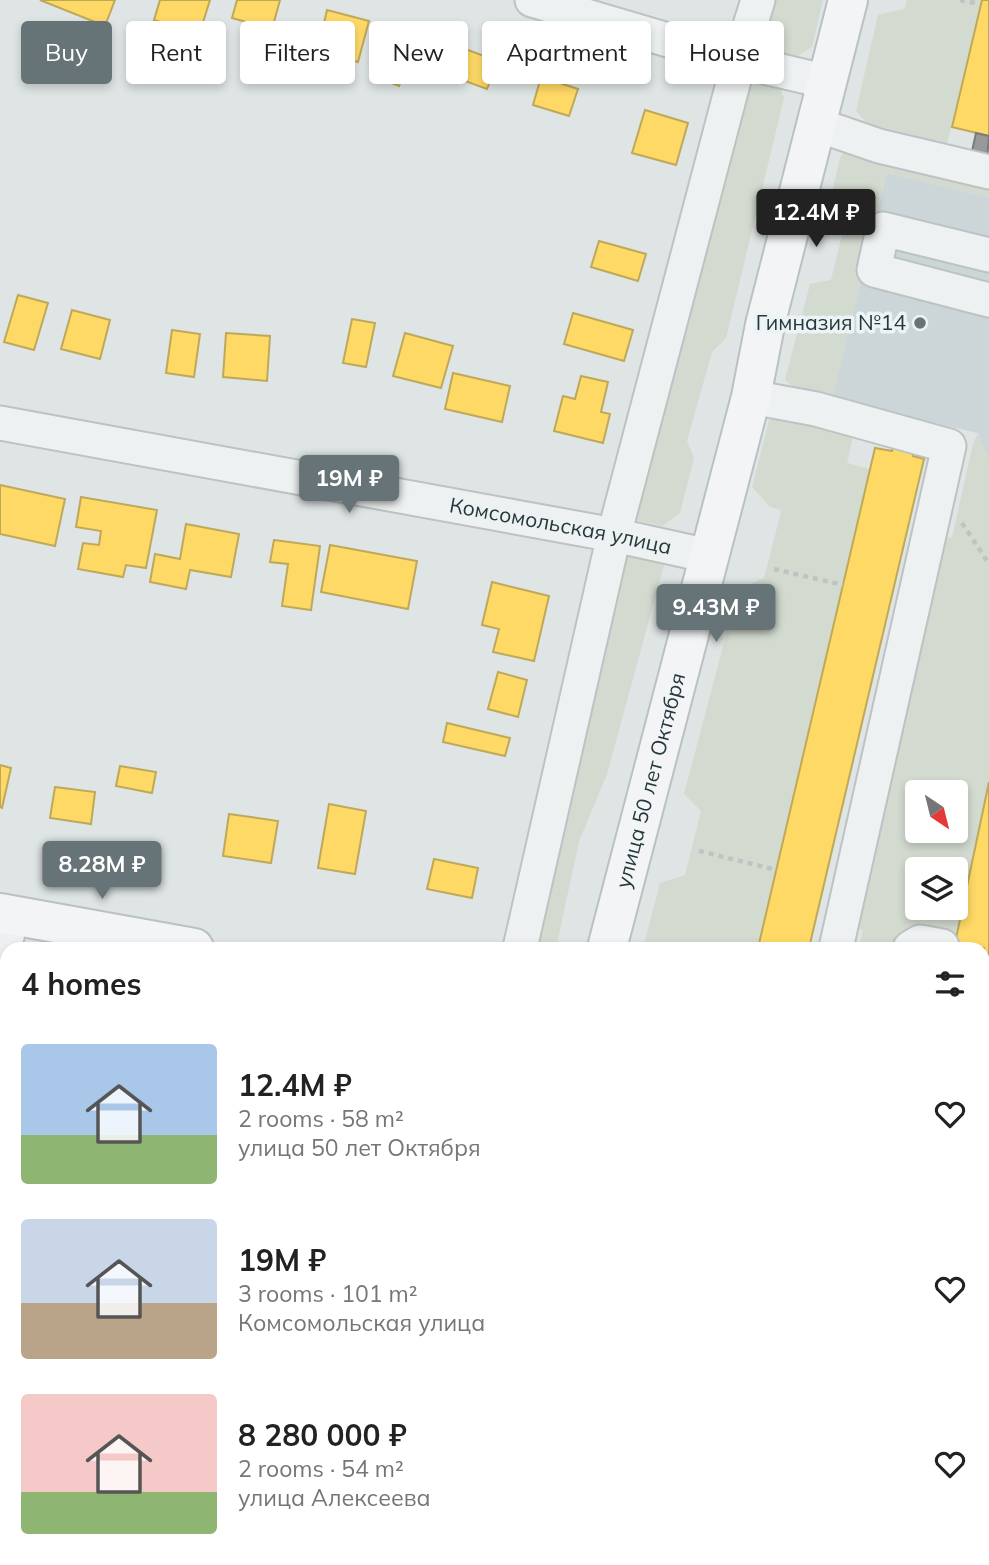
<!DOCTYPE html>
<meta charset="utf-8">
<style>
:root{--surface:#fff;--page:#f2f2f2;--text:#222;--muted:#767676;--accent:#667477}
body{margin:0;font-family:Mulish,sans-serif;background:var(--page);color:var(--text);height:100vh;display:flex;flex-direction:column;font-size:26px;white-space:nowrap}
*{box-sizing:border-box;margin:0}
p{font-size:23px;color:var(--muted)}
.icon{flex:none;width:38px;height:38px;fill:none;stroke:currentColor;stroke-width:2;stroke-linecap:round;stroke-linejoin:round}
.map{position:relative;flex:1;overflow:hidden}
.sheet{position:absolute;left:0px;top:942px;width:990px;height:625px;display:flex;flex-direction:column;background:var(--surface);border-radius:21px 21px 0 0;box-shadow:0 4px 10px #0003}
.sheet>*{flex:none}
.top-card{position:absolute;left:21px;top:21px;width:948px;height:63px;display:flex;gap:14px}
.needle{width:46px;rotate:145deg}
.buttons{position:absolute;left:905px;top:780px;display:grid;gap:14px}
.buttons a{display:grid;place-items:center;width:63px;height:63px;border-radius:7px;background:var(--surface);box-shadow:0 4px 10px #0003;font-size:35px}
.price{position:absolute;translate:-50% -60px;padding:0 16px;border-radius:7px;background:var(--accent);color:#fff;font-size:23px;line-height:46px;filter:drop-shadow(0 2px 4px #0008)}
.price::after{content:'';position:absolute;left:50%;top:42px;width:21px;height:16px;margin-left:-10px;background:inherit;clip-path:polygon(0 0,100% 0,50% 100%)}
.price.selected{background:#222;color:#fff}
ul{padding:0;list-style:none}
li{display:flex;align-items:center;gap:21px;height:175px;padding:0 21px}
li span{display:grid;place-items:center;flex:none;width:196px;height:140px;border-radius:7px;color:#555}
li>.icon{margin-inline-start:auto}
span .icon{width:84px;height:84px;fill:#fffc;stroke-width:1}
li b{font-size:30px}
h2{display:flex;justify-content:space-between;align-items:center;height:84px;padding:0 21px;font-size:30px}
.chip{padding:0 24px;border-radius:7px;background:var(--surface);box-shadow:0 4px 10px #0003;font-size:24px;line-height:63px}
.chip.selected{background:var(--accent);color:#fff}
.map>svg:first-child{display:block}
.built{fill:#ccd5d8}
.green{fill:#d3dacf;fill-rule:evenodd}
.homes{fill:#ffd966;stroke:#bea95a;stroke-width:2}
.industry{fill:#999;stroke:#767c7d;stroke-width:2}
.lines{fill:none;stroke-linecap:round;stroke-linejoin:round}
.minor-casing{stroke:#bdc2c2;stroke-width:37}
.major-casing{stroke:#bac1c2;stroke-width:42}
.path{stroke:#bec3c4;stroke-width:4.5;stroke-dasharray:5 5;stroke-linecap:butt}
.minor{stroke:#eef1f1;stroke-width:33}
.major{stroke:#f3f4f5;stroke-width:38}
.poi-dot{fill:#667477;stroke:#ebf3f4;stroke-width:2.5}
.labels{text-anchor:middle;stroke-width:7;stroke-linejoin:round;paint-order:stroke}
.poi-label{font-size:21px;fill:#25383d;stroke:#ebf3f4;text-anchor:end}
.street-label{font-size:21px;fill:#25383d;stroke:#ebf3f4}
</style>
<div class="map">
<svg width="989" height="1565" viewBox="0 0 989 1565">
<rect width="100%" height="100%" fill="#dfe4e4"/>
<path class="built" d="M887,173L989,198V461L978,433L832,400Z"/>
<g class="green">
<path d="M775,0H823L812,47L794,58L772,51L765,33Z"/>
<path d="M907,0H981L947,144L868,124L856,111L878,15L904,9Z"/>
<path d="M751,78L778,84L784,98L726,338L712,352L687,441L694,458L680,513L662,526L626,518Z"/>
<path d="M847,147L989,189V198L887,173L832,400L801,393L785,380L810,284L831,280L847,215L830,202L840,158Z"/>
<path d="M770,417L855,427L847,463L870,469L758,948H643L660,883L685,875L701,811L684,794L738,590L764,578L780,516L781,510L770,507L752,487Z"/>
<path d="M978,433L989,461V782L954,948H859L863,930L850,927L941,536L952,538L973,444ZM917,793H956V831H917ZM917,870H956V908H917Z"/>
<path d="M623,549L657,552L664,565L607,774L579,841L556,948H525Z"/>
</g>
<g class="homes">
<path d="M40,0H115L105,26Z"/>
<path d="M160,0H210L199,35L154,20Z"/>
<path d="M237,0H280L272,29L232,18Z"/>
<path d="M982,0H989V136L952,127Z"/>
<path d="M327,10L369,21L358,62L336,56L339,46L320,41Z"/>
<path d="M403,28L440,41L427,81L404,73L399,86L386,81Z"/>
<path d="M457,46L498,61L487,89L446,74Z"/>
<path d="M541,77L578,89L569,116L533,105Z"/>
<path d="M645,110L688,123L676,165L632,153Z"/>
<path d="M599,241L646,254L638,281L591,267Z"/>
<path d="M18,295L48,303L34,350L4,342Z"/>
<path d="M72,310L110,320L100,359L61,349Z"/>
<path d="M573,313L633,330L624,361L564,344Z"/>
<path d="M352,319L375,323L366,367L343,363Z"/>
<path d="M172,330L200,334L194,377L166,373Z"/>
<path d="M226,333L270,336L267,381L223,377Z"/>
<path d="M405,333L453,346L441,388L393,376Z"/>
<path d="M453,373L510,386L502,422L445,409Z"/>
<path d="M581,376L608,382L601,412L610,414L603,443L554,431L563,396L575,399Z"/>
<path d="M895,439L915,444L913,456L924,459L809,948H758L875,448L892,451Z"/>
<path d="M0,485L65,499L55,546L0,534Z"/>
<path d="M81,497L157,510L146,568L126,565L123,577L78,569L83,543L99,545L101,531L76,527Z"/>
<path d="M186,524L239,534L231,577L190,570L186,589L150,582L155,554L180,559Z"/>
<path d="M274,540L320,546L311,610L282,606L288,564L270,562Z"/>
<path d="M330,545L417,561L408,609L321,592Z"/>
<path d="M492,582L549,596L534,661L493,652L499,629L482,625Z"/>
<path d="M498,672L527,680L518,717L488,709Z"/>
<path d="M447,723L510,738L505,756L443,742Z"/>
<path d="M0,765L11,768L2,808L0,807Z"/>
<path d="M120,766L156,772L152,793L116,786Z"/>
<path d="M989,782V1015L984,1041V948H954Z"/>
<path d="M55,787L95,792L91,824L50,818Z"/>
<path d="M329,804L366,811L355,874L318,868Z"/>
<path d="M229,814L278,821L271,863L223,856Z"/>
<path d="M434,859L478,868L472,898L427,889Z"/>
<path d="M984,1137L989,1138V1182L984,1207Z"/>
<path d="M984,1212L989,1213V1264L984,1263Z"/>
<path d="M984,1264L989,1265V1339L984,1364Z"/>
<path d="M989,1524V1565H979L980,1559H984Z"/>
</g>
<g class="industry">
<path d="M976,133L989,136L987,160L971,156Z"/>
<path d="M0,1116L7,1118V1172L0,1171Z"/>
<path d="M0,1201L7,1202V1252L0,1251Z"/>
<path d="M0,1274L7,1276V1331L0,1329Z"/>
<path d="M0,1361L7,1363V1410L0,1408Z"/>
<path d="M0,1429L7,1431V1557L0,1555Z"/>
</g>
<g class="lines">
<g class="minor-casing">
<g id="minor">
<path d="M532,0L739,61L828,82"/>
<path d="M818,125L879,146L989,172"/>
<path d="M989,255L883,229L874,270L989,300"/>
<path d="M751,397L816,409L949,446L836,948"/>
<path id="s1" d="M0,423L614,535L709,556"/>
<path d="M520,948L614,535L739,61L758,0"/>
<path d="M910,948L920,942L942,946V948"/>
<path d="M0,967L12,915"/>
<path d="M7,1086L3,1103L7,1104"/>
<path d="M0,1190L7,1192"/>
<path d="M0,1268L7,1270"/>
<path d="M0,1348L7,1349"/>
<path d="M865,1565L866,1559"/>
<path d="M937,1565L938,1559"/>
</g>
</g>
<g class="major-casing">
<g id="major">
<path d="M0,913L194,948"/>
<path id="s2" d="M607,948L751,397L765,325L848,0"/>
<path d="M984,1116L989,1117"/>
<path d="M459,1565L460,1559"/>
</g>
</g>
<g class="path">
<path d="M960,0L980,4"/>
<path d="M962,523L989,564"/>
<path d="M774,569L843,585"/>
<path d="M699,851L777,870"/>
<path d="M984,1387L989,1377"/>
</g>
<use href="#minor" class="minor"/>
<use href="#major" class="major"/>
</g>
<circle class="poi-dot" cx="920" cy="323" r="7"/>
<g class="labels">
<g class="poi-label">
<text x="906" y="330">Гимназия №14</text>
</g>
<g class="street-label">
<text dy="7" stroke="none"><textPath href="#s1" startOffset="570">Комсомольская улица</textPath></text>
<text dy="7" stroke="none"><textPath href="#s2" startOffset="173">улица 50 лет Октября</textPath></text>
</g>
</g>
</svg>
<div class="buttons">
<a><svg class="needle" viewBox="-14 -14 28 28"><path d="M0-13l5 13h-10z" fill="#e53935"/><path d="M0 13l5-13h-10z" fill="#767676"/></svg></a>
<a><svg class="icon" aria-label="layers" viewBox="0 0 24 24"><path d="M12 4l9 5-9 5-9-5zM3 14l9 5 9-5"/></svg></a>
</div>
<b class="price selected" style="left:816px;top:249px">12.4M ₽</b>
<b class="price" style="left:349px;top:515px">19M ₽</b>
<b class="price" style="left:716px;top:644px">9.43M ₽</b>
<b class="price" style="left:102px;top:901px">8.28M ₽</b>
<div class="top-card">
<a class="chip selected">Buy</a>
<a class="chip">Rent</a>
<a class="chip">Filters</a>
<a class="chip">New</a>
<a class="chip">Apartment</a>
<a class="chip">House</a>
</div>
<section class="sheet">
<h2>4 homes<svg class="icon" aria-label="filters" viewBox="0 0 24 24"><path d="M4 7h16M4 17h16"/><circle cx="9" cy="7" r="2"/><circle cx="15" cy="17" r="2"/></svg></h2>
<ul>
<li><span style="background:linear-gradient(#a9c7e8 65%,#8fb573 0)"><svg class="icon" aria-label="home" viewBox="0 0 24 24"><path d="M3 11l9-7 9 7M6 9v11h12V9"/></svg></span><div><b>12.4M ₽</b><p>2 rooms · 58 m²</p><p>улица 50 лет Октября</p></div><svg class="icon" aria-label="heart" viewBox="0 0 24 24"><path d="M12 20l-8-8c-3-5 5-10 8-4 3-6 11-1 8 4z"/></svg></li>
<li><span style="background:linear-gradient(#c9d6e8 60%,#b9a48a 0)"><svg class="icon" aria-label="home" viewBox="0 0 24 24"><path d="M3 11l9-7 9 7M6 9v11h12V9"/></svg></span><div><b>19M ₽</b><p>3 rooms · 101 m²</p><p>Комсомольская улица</p></div><svg class="icon" aria-label="heart" viewBox="0 0 24 24"><path d="M12 20l-8-8c-3-5 5-10 8-4 3-6 11-1 8 4z"/></svg></li>
<li><span style="background:linear-gradient(#f6c9c9 70%,#8fb573 0)"><svg class="icon" aria-label="home" viewBox="0 0 24 24"><path d="M3 11l9-7 9 7M6 9v11h12V9"/></svg></span><div><b>8 280 000 ₽</b><p>2 rooms · 54 m²</p><p>улица Алексеева</p></div><svg class="icon" aria-label="heart" viewBox="0 0 24 24"><path d="M12 20l-8-8c-3-5 5-10 8-4 3-6 11-1 8 4z"/></svg></li>
</ul>
</section>
</div>
